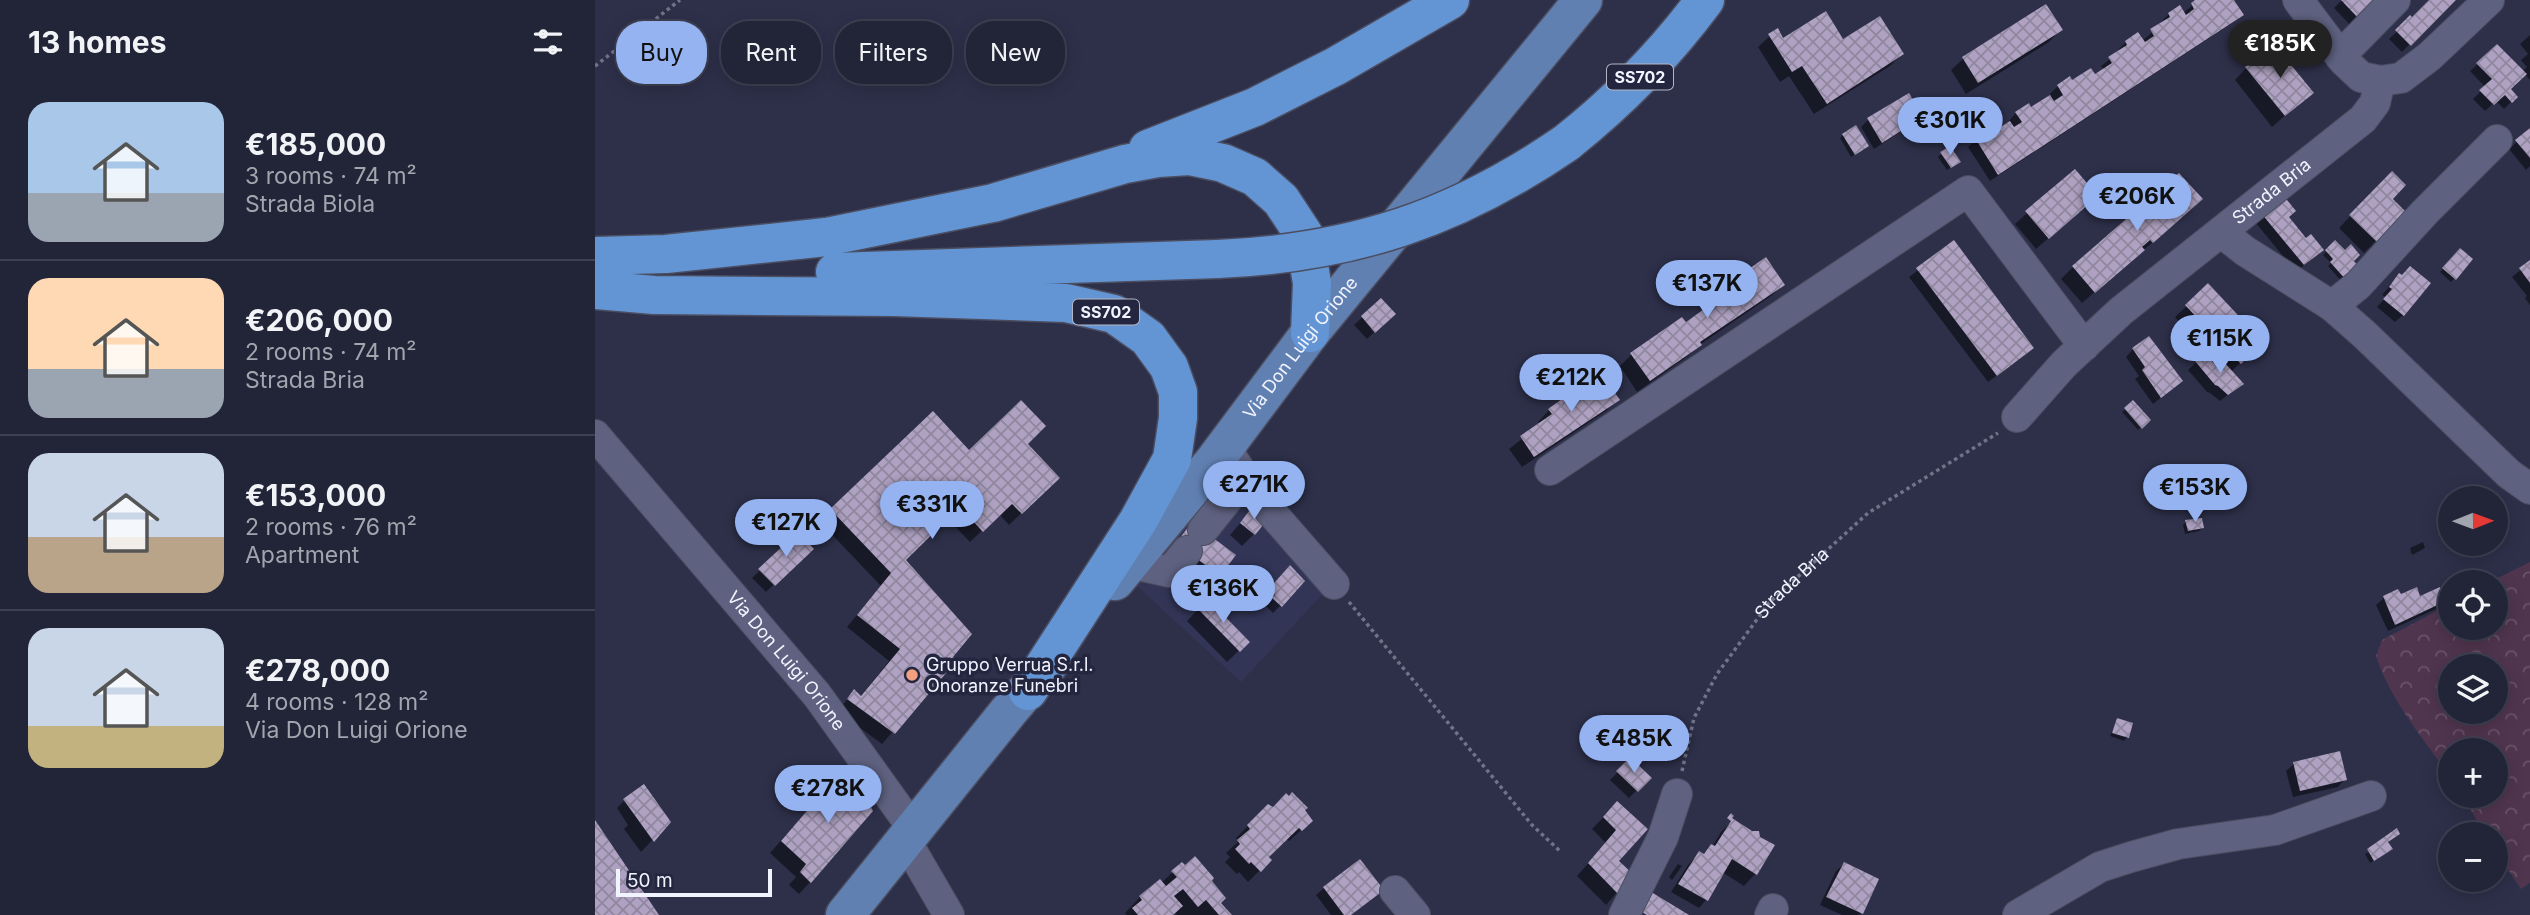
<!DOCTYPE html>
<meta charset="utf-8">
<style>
:root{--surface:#222438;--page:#2e3043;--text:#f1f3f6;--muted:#a2a4ae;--line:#3f4153;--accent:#95b2f1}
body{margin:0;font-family:Inter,sans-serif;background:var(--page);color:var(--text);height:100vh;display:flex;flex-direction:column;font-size:26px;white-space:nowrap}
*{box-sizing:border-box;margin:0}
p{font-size:23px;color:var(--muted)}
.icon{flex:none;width:38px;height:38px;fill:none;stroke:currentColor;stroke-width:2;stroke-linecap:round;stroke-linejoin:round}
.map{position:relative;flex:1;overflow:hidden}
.side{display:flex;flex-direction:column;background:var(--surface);width:595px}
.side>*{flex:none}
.banner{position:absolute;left:21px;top:21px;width:665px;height:63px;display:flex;gap:14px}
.needle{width:46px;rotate:89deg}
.buttons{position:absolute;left:1843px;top:486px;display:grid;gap:14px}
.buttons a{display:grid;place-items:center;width:70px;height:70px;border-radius:50%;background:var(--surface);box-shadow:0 4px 18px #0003,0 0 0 2px var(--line);font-size:35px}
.scale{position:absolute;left:21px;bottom:18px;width:156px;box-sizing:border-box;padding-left:7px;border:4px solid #f1f3fe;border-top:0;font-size:19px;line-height:24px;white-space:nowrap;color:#f1f3fe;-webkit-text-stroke:5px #242640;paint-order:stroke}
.price{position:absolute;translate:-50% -60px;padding:0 16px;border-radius:24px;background:var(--accent);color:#111;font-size:23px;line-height:46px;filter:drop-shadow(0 2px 4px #0008)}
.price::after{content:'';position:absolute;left:50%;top:42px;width:21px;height:16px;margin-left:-10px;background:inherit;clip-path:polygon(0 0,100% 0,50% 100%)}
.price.active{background:#222;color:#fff}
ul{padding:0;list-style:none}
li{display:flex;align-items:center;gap:21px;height:175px;padding:0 28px}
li+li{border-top:2px solid var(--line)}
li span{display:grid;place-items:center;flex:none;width:196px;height:140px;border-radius:21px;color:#555}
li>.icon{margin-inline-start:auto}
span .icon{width:84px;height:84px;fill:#fffc;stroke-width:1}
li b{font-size:30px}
h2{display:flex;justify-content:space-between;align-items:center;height:84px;padding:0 28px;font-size:30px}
.chip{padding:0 24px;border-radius:28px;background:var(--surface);box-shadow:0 4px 18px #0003,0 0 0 2px var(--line);font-size:24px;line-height:63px}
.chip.active{background:var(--accent);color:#111}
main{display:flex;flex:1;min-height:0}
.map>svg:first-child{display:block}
.built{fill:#323556}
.forest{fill:url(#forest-crowns);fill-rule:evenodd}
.shadow{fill:#0007}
.building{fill:url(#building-cross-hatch)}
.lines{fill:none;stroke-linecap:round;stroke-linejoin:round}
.minor-casing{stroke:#4b4d61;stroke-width:32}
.major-casing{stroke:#4b4d61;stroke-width:41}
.highway-casing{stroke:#4b4d61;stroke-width:41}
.path{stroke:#717388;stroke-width:3.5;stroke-dasharray:3.5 3.5;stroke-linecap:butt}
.minor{stroke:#5e617f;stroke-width:30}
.major{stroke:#6180b2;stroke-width:38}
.highway{stroke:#6395d4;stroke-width:38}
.highway-bridge-casing{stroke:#4b4d61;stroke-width:41;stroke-linecap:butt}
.highway-bridge{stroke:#6395d4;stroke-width:38}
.poi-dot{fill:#f2a07f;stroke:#242640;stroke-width:2.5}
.labels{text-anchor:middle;stroke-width:7;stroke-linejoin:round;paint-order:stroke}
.shield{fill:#242640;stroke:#b4b6c5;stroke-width:2}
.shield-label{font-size:16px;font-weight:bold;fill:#f1f3fe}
.street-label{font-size:18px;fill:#f1f3fe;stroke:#242640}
.poi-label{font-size:18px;fill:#f1f3fe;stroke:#242640;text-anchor:start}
</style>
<main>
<section class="side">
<h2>13 homes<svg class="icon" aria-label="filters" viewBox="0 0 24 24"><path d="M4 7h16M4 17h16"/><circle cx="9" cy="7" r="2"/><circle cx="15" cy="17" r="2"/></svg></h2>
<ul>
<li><span style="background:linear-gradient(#a9c7e8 65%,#9aa5b1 0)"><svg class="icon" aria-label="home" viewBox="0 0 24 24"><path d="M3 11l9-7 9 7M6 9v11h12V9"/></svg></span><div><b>€185,000</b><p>3 rooms · 74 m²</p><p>Strada Biola</p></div></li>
<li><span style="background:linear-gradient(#ffd9b3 65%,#9aa5b1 0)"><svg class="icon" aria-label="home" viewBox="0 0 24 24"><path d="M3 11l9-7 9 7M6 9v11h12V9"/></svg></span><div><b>€206,000</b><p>2 rooms · 74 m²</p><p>Strada Bria</p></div></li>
<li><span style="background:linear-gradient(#c9d6e8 60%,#b9a48a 0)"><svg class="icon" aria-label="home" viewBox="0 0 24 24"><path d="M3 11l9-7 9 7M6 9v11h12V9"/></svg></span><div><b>€153,000</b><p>2 rooms · 76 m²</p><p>Apartment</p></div></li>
<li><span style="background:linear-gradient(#c9d6e8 70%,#c2b280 0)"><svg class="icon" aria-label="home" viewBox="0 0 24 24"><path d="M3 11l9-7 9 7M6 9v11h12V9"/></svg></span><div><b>€278,000</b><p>4 rooms · 128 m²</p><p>Via Don Luigi Orione</p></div></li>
</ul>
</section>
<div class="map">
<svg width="1935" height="915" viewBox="0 0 1935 915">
<defs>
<pattern id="forest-crowns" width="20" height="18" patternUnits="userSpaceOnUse" patternTransform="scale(1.75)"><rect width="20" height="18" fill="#50354e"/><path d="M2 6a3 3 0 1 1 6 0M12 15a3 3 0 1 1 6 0" fill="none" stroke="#6a5369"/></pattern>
<pattern id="building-cross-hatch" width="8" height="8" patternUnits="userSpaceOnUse" patternTransform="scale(1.75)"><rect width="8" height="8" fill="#aea1c1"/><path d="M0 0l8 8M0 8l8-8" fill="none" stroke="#8f879e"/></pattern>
</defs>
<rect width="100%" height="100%" fill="#2e304a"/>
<path class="built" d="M635,466L734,587L646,682L541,585Z"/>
<path class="forest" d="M1935,562V883L1926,889L1901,852L1900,835H1890L1868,796H1900V751H1855V777C1829,739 1795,700 1781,656L1787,640L1855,604V628H1900V583H1893ZM1855,667H1900V712H1855Z"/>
<g class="shadow">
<path d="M1604,0H1637L1647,15L1639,22L1395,181L1373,147L1381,140L1393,132L1395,136L1415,123L1414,121L1421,113L1436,109L1456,96L1455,94L1463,86L1474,79L1477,82L1500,77L1509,70L1506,66L1524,52L1523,50L1531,42L1543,34L1547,41L1567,24L1566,22L1574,14L1588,13Z"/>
<path d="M1747,0H1783L1756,26L1739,8Z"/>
<path d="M1836,0H1858L1807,52L1794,39Z"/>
<path d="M1451,7L1465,30L1454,42L1371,94L1356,70L1368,59Z"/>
<path d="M1935,35V80L1930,74L1914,90L1921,97L1909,109L1901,101L1890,111L1878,99L1890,87L1875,71L1883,64L1927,71L1932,67L1926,60L1933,54L1925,44Z"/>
<path d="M1175,36L1188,40L1248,42L1307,54L1295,66L1219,114L1194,76L1185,82L1163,47Z"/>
<path d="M1651,68L1717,92L1677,127L1640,80Z"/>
<path d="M1326,117L1318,124L1279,149L1266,127L1273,120Z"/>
<path d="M1935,130V166L1931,170L1914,149Z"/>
<path d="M1248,135L1268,149L1256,157L1245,138Z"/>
<path d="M1346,154L1360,165L1352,170L1343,157Z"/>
<path d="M1797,173L1795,199L1809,212L1769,253L1744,228Z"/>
<path d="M1688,198L1692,218L1719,257L1701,272L1660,222Z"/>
<path d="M1489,207L1441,249L1420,224L1432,213Z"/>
<path d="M1594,211L1487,303L1466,279L1478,267Z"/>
<path d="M1359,243L1429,356L1393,382L1314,277Z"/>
<path d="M1740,243L1757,261L1748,283L1733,266L1736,263L1728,255Z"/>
<path d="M1865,250L1876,259L1856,282L1845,272Z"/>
<path d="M1170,259L1188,285L1176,296L1103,346L1093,356L1042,392L1025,366L1036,355L1111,310L1108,306L1120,295Z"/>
<path d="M1935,262V305L1930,298L1932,296L1917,277Z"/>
<path d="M1797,283L1808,315L1800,322L1782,307L1791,297L1787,295Z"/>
<path d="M1613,286L1666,342L1636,372L1646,384L1625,401L1615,393L1612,392L1593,370L1609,355L1622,369L1626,367L1580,317Z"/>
<path d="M786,300L791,321L772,339L759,325Z"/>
<path d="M1538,349L1578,388L1558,404L1540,379L1544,376L1531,357Z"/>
<path d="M1022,400L1011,411L927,467L914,449L944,425L943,422L954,410Z"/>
<path d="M1538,403L1554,420L1543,430L1527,412Z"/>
<path d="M338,413L374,452L430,444L463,478L414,525L404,514L375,542L352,518L308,560L355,657L360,661L287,744L242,711L259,692L265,697L294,661L252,627L286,586L225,522Z"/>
<path d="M657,509L659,534L647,546L635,535Z"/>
<path d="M1591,522L1607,528L1604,531L1590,534L1588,525Z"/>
<path d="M203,535L216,549L171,592L157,578Z"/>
<path d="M1828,542L1830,548L1817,555L1815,548Z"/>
<path d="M579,547L639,555L621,578Z"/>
<path d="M688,574L686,605L678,613L671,606L674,603L667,597Z"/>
<path d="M1802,591L1805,596L1849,601L1841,609L1793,631L1781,605L1789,598Z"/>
<path d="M612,600L653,642L632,662L592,621Z"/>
<path d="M1523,720L1532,737L1529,741L1515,736Z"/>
<path d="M1035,760L1054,778L1034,798L1015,780Z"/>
<path d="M1699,764L1750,779L1743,787L1698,797L1691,771Z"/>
<path d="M236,784L215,882L204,894L194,885L201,877L175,853Z"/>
<path d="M29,801L74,822L46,852L29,829L33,825L22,808Z"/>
<path d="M1022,803L1021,861L1037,875L1011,905L982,876L1011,843L997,829Z"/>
<path d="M673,806L678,809L708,810L716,821L694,841L691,839L672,858L675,860L653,882L644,872L642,874L630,862L635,857L631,853L644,841L641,838Z"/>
<path d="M1137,821L1164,838L1160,874L1149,886L1127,872L1111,900L1104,908L1076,892L1093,865L1104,853L1107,855L1117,847L1126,832Z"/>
<path d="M1792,842V852L1775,863L1770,854Z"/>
<path d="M1083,864L1087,866L1077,880L1074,877Z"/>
<path d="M1249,864L1266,913L1264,915H1247L1225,905L1241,871Z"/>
<path d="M578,872L614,881L624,903L635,915H582L580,913L577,915H532L530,913L545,897L566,883Z"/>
<path d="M729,888L787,890L756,915H736L721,895Z"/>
</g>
<g class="building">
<path d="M1600,0H1639L1649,15L1403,175L1380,138L1393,130L1396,133L1415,121L1419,127L1427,122L1420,112L1434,103L1436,107L1455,95L1459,101L1468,95L1462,85L1475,76L1477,80L1496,68L1500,74L1517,63L1513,57L1532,45L1530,41L1543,32L1550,42L1559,36L1555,29L1575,17L1573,13L1585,5L1591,15L1599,9L1596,3Z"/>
<path d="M1746,0H1785L1765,20Z"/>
<path d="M1834,0H1861L1816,46L1800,30L1815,15L1817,17Z"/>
<path d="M1451,4L1468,30L1383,83L1367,57Z"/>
<path d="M1231,11L1248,39L1285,16L1309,54L1232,104L1207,66L1197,72L1173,34L1183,28L1188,38Z"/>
<path d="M1679,44L1719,93L1690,116L1650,67Z"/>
<path d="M1902,44L1932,74L1916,89L1923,97L1917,103L1910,95L1899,105L1884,90L1897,79L1881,63Z"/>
<path d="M1314,93L1328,117L1287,143L1272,118Z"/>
<path d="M1261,125L1274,146L1260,155L1247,134Z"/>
<path d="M1935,128V158L1920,140Z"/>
<path d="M1355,146L1366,162L1356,168L1345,152Z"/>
<path d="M1480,169L1503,196L1454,239L1430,211Z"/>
<path d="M1797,171L1811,185L1798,199L1811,212L1782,242L1754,215Z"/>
<path d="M1584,173L1608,199L1558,243L1555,240L1547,247L1550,250L1500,293L1477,266Z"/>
<path d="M1688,195L1701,211L1694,217L1711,238L1716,234L1729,250L1709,265L1666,213Z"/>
<path d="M1359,240L1439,348L1402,376L1321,268Z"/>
<path d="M1740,240L1750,250L1756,244L1765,255L1759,261L1766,268L1752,281L1735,262L1738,259L1730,250Z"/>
<path d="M1865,248L1878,259L1861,280L1847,268Z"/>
<path d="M1171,257L1190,285L1105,342L1107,345L1055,381L1035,353L1087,317L1091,322L1123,299L1119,293Z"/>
<path d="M1935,260V283L1924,268Z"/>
<path d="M1815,266L1836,283L1809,316L1788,299L1797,289L1794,287L1804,273L1807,275Z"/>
<path d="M1613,283L1668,342L1646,364L1590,305Z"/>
<path d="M786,298L801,314L780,333L766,316Z"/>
<path d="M1554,336L1588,381L1566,398L1547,370L1550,367L1537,348Z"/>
<path d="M1609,352L1622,367L1629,362L1649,384L1633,395L1623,386L1620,385L1600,361Z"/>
<path d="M1005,372L1025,400L939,457L925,436L957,414L953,409Z"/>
<path d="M426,400L451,426L433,444L465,478L427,514L417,504L388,532L365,507L311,560L377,634L358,657L362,660L300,734L252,699L259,689L266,696L305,649L262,615L296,573L235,509L338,411L374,450Z"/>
<path d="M1538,400L1556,420L1547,429L1529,408Z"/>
<path d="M657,507L673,519L660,535L645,523Z"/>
<path d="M1607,518L1609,528L1593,531L1590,520Z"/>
<path d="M597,522L641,555L625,576L581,543Z"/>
<path d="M203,532L219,549L180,586L163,569Z"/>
<path d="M695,565L710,581L687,607L677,598L680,595L674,589Z"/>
<path d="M1822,587L1825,596L1845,587L1851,601L1800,625L1788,596L1803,589L1806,594Z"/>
<path d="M612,598L655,642L645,652L602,608Z"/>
<path d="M1522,718L1538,723L1534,738L1517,733Z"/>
<path d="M1745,751L1752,780L1705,791L1698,762Z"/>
<path d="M1035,757L1057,778L1043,792L1021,771Z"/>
<path d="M247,770L262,782L260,786L270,794L278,811L216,883L205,872L211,864L186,841Z"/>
<path d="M49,784L76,822L59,842L28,799Z"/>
<path d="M697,792L713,808L710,810L718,821L707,831L704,828L674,857L677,860L666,872L656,862L654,864L640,849L645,844L642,840L655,829L652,825L673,804L678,807L691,793L694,796Z"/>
<path d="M1022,801L1053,829L1024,861L1039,875L1024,895L993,863L1021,830L1008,817Z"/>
<path d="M1136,813L1139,816L1137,818L1157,831H1164L1165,837L1180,845L1162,875L1137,859L1113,901L1083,884L1104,851L1109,854L1116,844L1120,846L1136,821L1132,818Z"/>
<path d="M0,820L64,915H0Z"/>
<path d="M1802,828L1805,834L1793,842L1798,849L1779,861L1772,849Z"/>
<path d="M600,856L619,878L617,881L631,898L626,903L637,915H624L611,900L603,907L588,889L579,896L588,906L578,915H543L537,908L547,900L544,896L565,879L571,886L582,877L576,871L587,862L590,865Z"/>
<path d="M765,859L789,890L756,915H749L728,887Z"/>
<path d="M1249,862L1284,879L1268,914L1231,897Z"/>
<path d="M1048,887L1094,915H1052L1037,906Z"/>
</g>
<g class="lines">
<g class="minor-casing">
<g id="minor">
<path d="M1703,0L1748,60L1766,77L1785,81L1806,78L1835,56L1894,0"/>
<path d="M1745,56L1800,0"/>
<path d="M1626,232L1650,251L1737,306L1770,335L1914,474L1935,489"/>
<path d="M1737,306L1763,285L1830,212L1902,140"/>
<path id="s2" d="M1422,417L1469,364L1526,311L1768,119L1780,103L1785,81"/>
<path id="s3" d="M0,435L222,695L319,830"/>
<path d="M629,446L663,497L739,584"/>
<path d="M955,470L1373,191L1489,346"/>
<path d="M608,530L632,500L620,460"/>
<path d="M534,563L575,572L592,551"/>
<path d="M311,841L354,915"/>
<path d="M800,891L820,915"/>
<path d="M1029,915L1068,837L1082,794"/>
<path d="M1175,915L1178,909"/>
<path d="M1423,915L1505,867L1536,857L1583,844L1680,830L1776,796"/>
</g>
</g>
<g class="major-casing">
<g id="major">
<path id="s4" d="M520,581L620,460L715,333L988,0"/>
<path d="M250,915L413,712L454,664"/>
</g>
</g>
<g class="highway-casing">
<g id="highway">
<path d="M971,143C1024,101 1070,54 1110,0"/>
<path d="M553,149L660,107L741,66L855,0"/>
<path d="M0,256L71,254L231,237L398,203L530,164L563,158L594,156L628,163L660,177L686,200L709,235L717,283L715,333"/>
<path d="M240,272L623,259"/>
<path d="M0,290L59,295L299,297L471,303L519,314L553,338L574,367L583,392V418L577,459L543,521L433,691"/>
</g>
</g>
<g class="path">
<path d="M0,66L85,0"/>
<path d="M754,602L937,825L966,852"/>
<path id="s1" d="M1087,771L1099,718L1122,674L1174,603L1273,513L1403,433"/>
</g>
<use href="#minor" class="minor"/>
<use href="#major" class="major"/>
<use href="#highway" class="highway"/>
<g class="highway-bridge-casing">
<path id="highway-bridge" d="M623,259C758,253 860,219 971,143"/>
</g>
<use href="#highway-bridge" class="highway-bridge"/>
</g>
<circle class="poi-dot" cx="317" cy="675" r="7"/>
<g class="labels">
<g class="shield">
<rect x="1012" y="64.5" width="66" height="25" rx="5"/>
<rect x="478" y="299.5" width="66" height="25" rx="5"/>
</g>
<g class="shield-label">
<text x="1045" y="83">SS702</text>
<text x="511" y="318">SS702</text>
</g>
<g class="street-label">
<text dy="6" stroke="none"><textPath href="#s2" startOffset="341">Strada Bria</textPath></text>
<text dy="6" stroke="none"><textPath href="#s4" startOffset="298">Via Don Luigi Orione</textPath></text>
<text dy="6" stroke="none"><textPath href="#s1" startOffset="222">Strada Bria</textPath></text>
<text dy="6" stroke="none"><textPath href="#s3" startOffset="296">Via Don Luigi Orione</textPath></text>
</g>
<g class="poi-label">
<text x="331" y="671">Gruppo Verrua S.r.l.<tspan x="331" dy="21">Onoranze Funebri</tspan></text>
</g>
</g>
</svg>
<div class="buttons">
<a><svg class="needle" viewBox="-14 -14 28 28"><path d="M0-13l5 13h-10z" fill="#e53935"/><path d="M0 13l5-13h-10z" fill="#a2a4ae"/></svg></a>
<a><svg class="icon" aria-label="locate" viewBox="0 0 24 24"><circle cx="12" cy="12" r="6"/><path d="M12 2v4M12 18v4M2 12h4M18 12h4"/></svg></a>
<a><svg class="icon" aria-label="layers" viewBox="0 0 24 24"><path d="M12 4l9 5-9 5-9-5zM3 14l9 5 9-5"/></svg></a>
<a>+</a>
<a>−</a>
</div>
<div class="scale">50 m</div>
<b class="price active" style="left:1685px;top:80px">€185K</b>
<b class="price" style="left:1355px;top:157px">€301K</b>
<b class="price" style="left:1542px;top:233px">€206K</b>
<b class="price" style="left:1112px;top:320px">€137K</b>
<b class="price" style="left:1625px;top:375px">€115K</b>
<b class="price" style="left:976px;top:414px">€212K</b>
<b class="price" style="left:659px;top:521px">€271K</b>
<b class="price" style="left:1600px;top:524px">€153K</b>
<b class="price" style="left:337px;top:541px">€331K</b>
<b class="price" style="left:191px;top:559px">€127K</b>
<b class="price" style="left:628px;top:625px">€136K</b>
<b class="price" style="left:1039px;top:775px">€485K</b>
<b class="price" style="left:233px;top:825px">€278K</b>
<div class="banner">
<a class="chip active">Buy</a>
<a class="chip">Rent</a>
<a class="chip">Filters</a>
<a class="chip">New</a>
</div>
</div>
</main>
